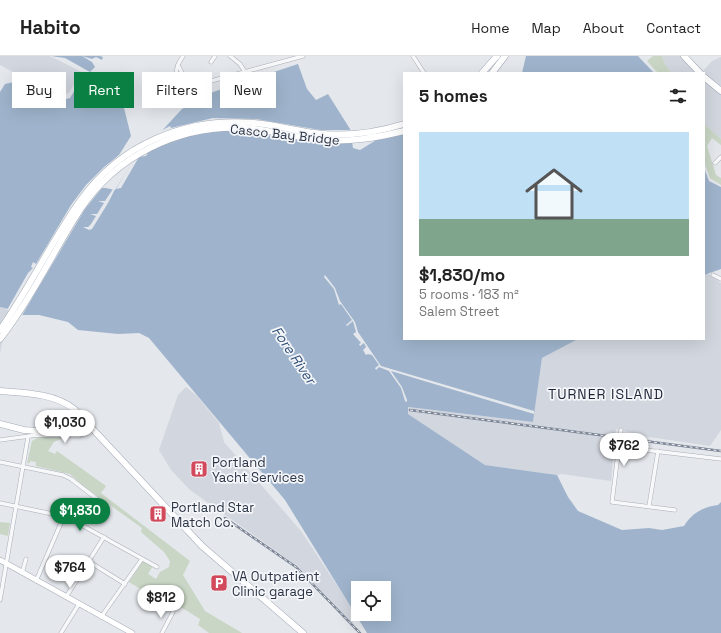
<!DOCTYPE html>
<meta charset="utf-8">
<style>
:root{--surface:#fff;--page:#f2f2f2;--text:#222;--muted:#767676;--line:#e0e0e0;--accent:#0b8043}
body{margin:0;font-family:"Space Grotesk",sans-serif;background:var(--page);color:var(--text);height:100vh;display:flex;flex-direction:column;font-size:15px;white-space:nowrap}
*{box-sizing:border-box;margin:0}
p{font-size:13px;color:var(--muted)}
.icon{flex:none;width:22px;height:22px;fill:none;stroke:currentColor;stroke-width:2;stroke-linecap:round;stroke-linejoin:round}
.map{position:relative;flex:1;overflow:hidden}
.side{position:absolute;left:403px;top:16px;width:302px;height:268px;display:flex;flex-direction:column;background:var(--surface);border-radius:0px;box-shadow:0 4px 16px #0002}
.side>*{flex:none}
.banner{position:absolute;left:12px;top:16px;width:331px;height:36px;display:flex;gap:8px}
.buttons{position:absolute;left:351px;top:525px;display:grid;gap:8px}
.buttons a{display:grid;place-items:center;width:40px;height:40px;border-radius:0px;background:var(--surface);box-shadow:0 4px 16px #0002;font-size:20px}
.price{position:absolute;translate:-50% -34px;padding:0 9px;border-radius:14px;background:#fff;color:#222;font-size:13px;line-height:26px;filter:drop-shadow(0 1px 2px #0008)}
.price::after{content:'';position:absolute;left:50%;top:24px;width:12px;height:9px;margin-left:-6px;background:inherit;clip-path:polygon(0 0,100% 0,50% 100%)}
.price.on{background:var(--accent);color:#fff}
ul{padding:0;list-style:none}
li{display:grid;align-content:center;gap:8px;height:212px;padding:0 16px}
li span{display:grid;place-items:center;height:124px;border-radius:0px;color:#555}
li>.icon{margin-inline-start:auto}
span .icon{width:72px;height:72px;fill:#fffc;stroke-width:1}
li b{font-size:17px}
h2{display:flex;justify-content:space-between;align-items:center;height:48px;padding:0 16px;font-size:17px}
.pill{padding:0 14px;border-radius:0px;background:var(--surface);box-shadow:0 4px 16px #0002;font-size:14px;line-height:36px}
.pill.on{background:var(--accent);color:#fff}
header{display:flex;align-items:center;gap:24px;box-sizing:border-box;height:56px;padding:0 20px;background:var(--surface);border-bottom:1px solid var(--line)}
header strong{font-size:19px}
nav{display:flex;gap:22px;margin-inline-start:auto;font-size:14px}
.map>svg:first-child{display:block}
.built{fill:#d2d6de}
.green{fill:#c9d6c5}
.water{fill:#9fb4cc;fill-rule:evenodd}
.pier{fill:#e4e7ec}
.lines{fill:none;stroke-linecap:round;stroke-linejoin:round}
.street-casing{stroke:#a9aeb7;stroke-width:4.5}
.secondary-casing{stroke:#a9aeb7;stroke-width:6}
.primary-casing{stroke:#a3abb8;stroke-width:7}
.street{stroke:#f7f8fa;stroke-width:3.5}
.secondary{stroke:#fff;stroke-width:5}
.primary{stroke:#fff;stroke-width:6}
.rail-casing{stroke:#7d8696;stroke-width:2.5}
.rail{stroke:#f4f6f9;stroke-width:1;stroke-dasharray:3;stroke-linecap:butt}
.labels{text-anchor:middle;stroke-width:3.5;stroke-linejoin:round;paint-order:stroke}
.street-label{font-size:13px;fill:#2b3445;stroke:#f4f6f9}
.poi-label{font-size:13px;fill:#2b3445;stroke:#f4f6f9;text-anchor:start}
.water-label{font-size:14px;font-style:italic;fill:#34527a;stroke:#f4f6f9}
.neighbourhood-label{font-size:14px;letter-spacing:1px;fill:#1d2536;stroke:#f4f6f9}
</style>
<header>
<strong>Habito</strong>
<nav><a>Home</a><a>Map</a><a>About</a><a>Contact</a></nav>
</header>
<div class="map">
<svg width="721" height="577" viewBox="0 0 721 577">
<rect width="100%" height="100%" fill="#e4e7ec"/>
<g class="built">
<path d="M0,0H50L88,19L86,23L81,21L78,23L69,37L60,41L0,9Z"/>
<path d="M662,0H688L703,15L712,5L721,1V83L704,68V17H671L665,8Z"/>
<path d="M707,217L721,227V374L710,390L649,381L616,373L611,425L562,418L557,419L485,409L408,358V351L533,366L542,302L578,283H704V219Z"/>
<path d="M0,251L9,253L0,297Z"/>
<path d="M186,331L197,340L219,367L224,386L301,475L358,561L352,567L296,509L190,434L171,414L159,394L178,339Z"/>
</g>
<g class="green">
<path d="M653,0H662L665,8L671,17H658L647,5Z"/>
<path d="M704,68L721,83V89L712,82L707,90L716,119L721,122V129L710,122L704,106Z"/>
<path d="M42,381L63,382L54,386L48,395L55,398L57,395L106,430L101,437L190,505L183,519L205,555L242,577H209L198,569L200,563L171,545L147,533L146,536L144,535L129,526L143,505L152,511L148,518L156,523L160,516L169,511L170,505L164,496L141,476L142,472L82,429L70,418L36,410V406L30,405V407H27L32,385L37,382Z"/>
<path d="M0,466L10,467L8,480L0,478Z"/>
</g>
<g class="water">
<path d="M52,0H107L91,17Z"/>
<path d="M526,0H638L654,17H522Z"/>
<path d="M298,8L307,33L316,44L328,38L350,73L353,92L360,94L404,67V283H578L542,302L533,366L408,351V358L485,409L557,419L568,441L578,455L622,474L649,472L662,474L684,470C692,457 703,451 718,449L721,446V577H367L285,444L149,282L139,277L118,278L78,274L68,266L39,259H22L9,253L0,251V36L5,28L23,24L60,43L70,38L80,23L122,44L131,80L119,99L91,125L106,132L115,134L132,107L182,53L204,39ZM358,532H384V558H358Z"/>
<path d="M704,112L709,125L721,131V213L704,219Z"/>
</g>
<g class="pier">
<path d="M50,0L65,2L90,16L95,11L92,6L82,0L92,3L96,1L102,4L103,1L100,0H108L93,17L89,19Z"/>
<path d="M81,21L111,37L124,45L125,48L81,24L70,42L59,45L51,41L41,39L27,31L28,23L60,41L69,37L77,23Z"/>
<path d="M213,62L256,63L320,74H352L354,87L316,86L240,75H217L189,80L168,87L149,95L146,100L139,101L121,132L116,133L132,106H131L157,77L170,70L171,72Z"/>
<path d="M123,96L104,129L106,132H102L85,153L21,261L7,254L28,217L33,212L31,211L33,206L36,208L71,149L86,129L104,111Z"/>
<path d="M113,133H115L108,147L92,173L89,174L83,171H88L91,168L96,160L90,158H97L104,147L98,145H105Z"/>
<path d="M325,219L335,232L340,245L355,266L358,276L381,310L534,355V358L391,315L402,331L407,344V346L405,345L401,332L389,315L379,311L376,314L375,312L379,309L372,299L368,298L366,299L363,294L366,291L364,287L360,290L359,288L361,287L353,278L356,276L353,265L347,270L346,269L352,264L341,248L339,249L334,233L324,221Z"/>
</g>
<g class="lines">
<g class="street-casing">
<g id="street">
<path d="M183,0C174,13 173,22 189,31L303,0"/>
<path d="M230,0L240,8L245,16"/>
<path d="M413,0L424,17"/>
<path d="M211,6L215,0"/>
<path d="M178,9C187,25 180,22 199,29"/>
<path d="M715,107L721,101"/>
<path d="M713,219L721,223"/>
<path d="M621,374L612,446L675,454"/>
<path d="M0,384L37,379L79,380L92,372"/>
<path d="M620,391L721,403"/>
<path d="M0,406L63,419L71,423L97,443"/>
<path d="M0,447L67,461L157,511"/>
<path d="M649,450L658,395"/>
<path d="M88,505L125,528"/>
<path d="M22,517L26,503"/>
<path d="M36,525L64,460"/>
<path d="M66,541L104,481"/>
<path d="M0,544L28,381"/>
<path d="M101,561L142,503"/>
<path d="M61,577L79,548"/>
<path d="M162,577L173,556"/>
</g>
</g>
<g class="secondary-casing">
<path id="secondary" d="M0,504L132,577"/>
</g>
<g class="primary-casing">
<g id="primary">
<path d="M684,0L700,17"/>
<path d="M482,17L497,0"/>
<path d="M492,17L505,0"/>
<path d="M704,21L721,35"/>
<path d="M0,274C29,233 51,186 80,145C120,88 186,61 254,67C275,69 294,74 314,77C345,81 375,77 404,68"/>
<path d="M0,283C31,243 53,196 80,154C116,100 178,69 243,72C268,73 292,81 317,83C347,87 375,82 404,75"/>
<path d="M0,335C24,337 54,337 74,353L202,490L303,577"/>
<path d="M0,368L24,374L75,378L79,377L90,369"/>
</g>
</g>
<use href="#street" class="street"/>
<use href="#secondary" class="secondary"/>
<use href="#primary" class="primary"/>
<g class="rail-casing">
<g id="rail">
<path d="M410,354L721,395"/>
<path d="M225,462L296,511L360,577"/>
</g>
</g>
<use href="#rail" class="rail"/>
</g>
<defs>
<g id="building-square" transform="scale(0.9)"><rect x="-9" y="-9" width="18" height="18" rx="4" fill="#d1495b" stroke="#f4f6f9"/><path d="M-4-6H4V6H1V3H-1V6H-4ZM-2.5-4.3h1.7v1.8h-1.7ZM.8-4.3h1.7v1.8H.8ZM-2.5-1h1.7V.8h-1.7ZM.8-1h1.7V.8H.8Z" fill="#fff"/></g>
<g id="parking-square" transform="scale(0.9)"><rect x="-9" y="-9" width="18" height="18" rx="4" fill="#d1495b" stroke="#f4f6f9"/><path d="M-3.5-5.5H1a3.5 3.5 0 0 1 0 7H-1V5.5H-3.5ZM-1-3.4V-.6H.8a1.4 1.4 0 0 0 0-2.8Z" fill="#fff"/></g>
</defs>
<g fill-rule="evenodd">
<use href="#building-square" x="199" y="413"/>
<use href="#building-square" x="158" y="458"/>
<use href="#parking-square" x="219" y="527"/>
</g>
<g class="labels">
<g class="street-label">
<text transform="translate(285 78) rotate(6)" y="5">Casco Bay Bridge</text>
</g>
<g class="poi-label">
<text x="212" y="411">Portland<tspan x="212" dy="15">Yacht Services</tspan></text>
<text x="171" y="456">Portland Star<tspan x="171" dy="15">Match Co.</tspan></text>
<text x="232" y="525">VA Outpatient<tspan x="232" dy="15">Clinic garage</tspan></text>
</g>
<g class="water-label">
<text transform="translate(294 299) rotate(56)" y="5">Fore River</text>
</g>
<g class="neighbourhood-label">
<text x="606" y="343">TURNER ISLAND</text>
</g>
</g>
</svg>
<div class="buttons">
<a><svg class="icon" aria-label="locate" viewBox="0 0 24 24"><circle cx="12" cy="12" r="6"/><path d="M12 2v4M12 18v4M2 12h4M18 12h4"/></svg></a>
</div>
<b class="price" style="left:65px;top:388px">$1,030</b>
<b class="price" style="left:624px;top:411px">$762</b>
<b class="price on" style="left:80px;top:476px">$1,830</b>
<b class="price" style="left:70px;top:533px">$764</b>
<b class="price" style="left:161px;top:563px">$812</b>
<div class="banner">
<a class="pill">Buy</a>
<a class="pill on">Rent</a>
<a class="pill">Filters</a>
<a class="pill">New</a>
</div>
<section class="side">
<h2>5 homes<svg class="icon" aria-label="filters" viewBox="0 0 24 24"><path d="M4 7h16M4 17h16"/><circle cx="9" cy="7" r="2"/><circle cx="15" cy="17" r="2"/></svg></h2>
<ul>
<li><span style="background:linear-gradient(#bfe0f5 70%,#7fa58c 0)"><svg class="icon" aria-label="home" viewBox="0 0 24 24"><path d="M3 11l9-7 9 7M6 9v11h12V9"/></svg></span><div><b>$1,830/mo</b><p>5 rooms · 183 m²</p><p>Salem Street</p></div></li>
</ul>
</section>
</div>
